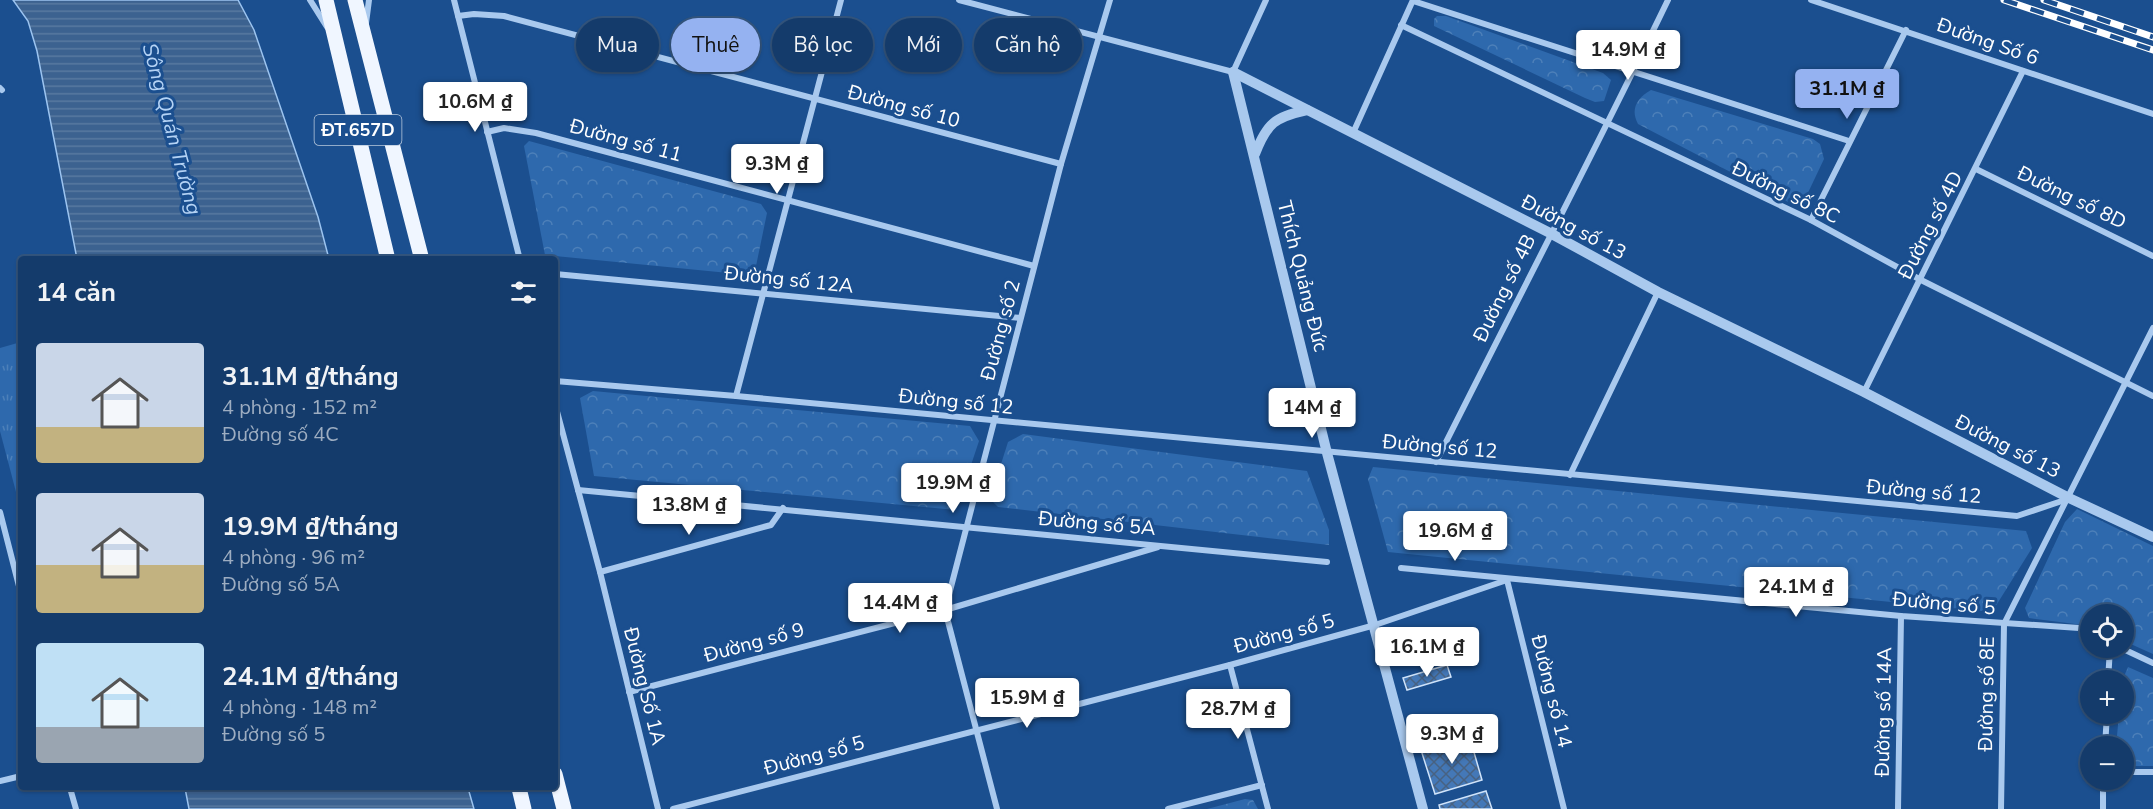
<!DOCTYPE html>
<html lang="vi">
<meta charset="utf-8">
<style>
:root{--surface:#143b6b;--page:#214673;--text:#f1f3f6;--muted:#9dadc1;--line:#33557e;--accent:#95b2f1}
body{margin:0;font-family:"Nunito Sans",sans-serif;background:var(--page);color:var(--text);height:100vh;display:flex;flex-direction:column;font-size:22px;white-space:nowrap}
*{box-sizing:border-box;margin:0}
p{font-size:20px;color:var(--muted)}
.icon{flex:none;width:33px;height:33px;fill:none;stroke:currentColor;stroke-width:2;stroke-linecap:round;stroke-linejoin:round}
.map{position:relative;flex:1;overflow:hidden}
.side{position:absolute;left:18px;top:256px;width:540px;height:534px;display:flex;flex-direction:column;background:var(--surface);border-radius:6px;box-shadow:0 2px 4px #0004,0 0 0 2px var(--line)}
.side>*{flex:none}
.top-card{position:absolute;left:576px;top:18px;width:570px;height:54px;display:flex;gap:12px}
.controls{position:absolute;left:2080px;top:604px;display:grid;gap:12px}
.controls a{display:grid;place-items:center;width:54px;height:54px;border-radius:50%;background:var(--surface);box-shadow:0 2px 4px #0004,0 0 0 2px var(--line);font-size:30px}
.price{position:absolute;translate:-50% -51px;padding:0 14px;border-radius:6px;background:#fff;color:#222;font-size:20px;line-height:39px;filter:drop-shadow(0 2px 3px #0008)}
.price::after{content:'';position:absolute;left:50%;top:36px;width:18px;height:14px;margin-left:-9px;background:inherit;clip-path:polygon(0 0,100% 0,50% 100%)}
.price.on{background:var(--accent);color:#111}
ul{padding:0;list-style:none}
li{display:flex;align-items:center;gap:18px;height:150px;padding:0 18px}
li span{display:grid;place-items:center;flex:none;width:168px;height:120px;border-radius:6px;color:#555}
li>.icon{margin-inline-start:auto}
span .icon{width:72px;height:72px;fill:#fffc;stroke-width:1}
li b{font-size:26px}
h2{display:flex;justify-content:space-between;align-items:center;height:72px;padding:0 18px;font-size:26px}
.tag{padding:0 21px;border-radius:27px;background:var(--surface);box-shadow:0 2px 4px #0004,0 0 0 2px var(--line);font-size:21px;line-height:54px}
.tag.on{background:var(--accent);color:#111}
.map>svg:first-child{display:block}
.grass{fill:url(#grass-tufts)}
.park{fill:url(#park-crowns)}
.water{fill:url(#water-rules);stroke:#9cc4f0;stroke-width:1.5}
.building{fill:url(#building-cross-hatch);stroke:#cfe3fa;stroke-width:1.5}
.lines{fill:none;stroke-linecap:round;stroke-linejoin:round}
.minor{stroke:#a9c9ee;stroke-width:6}
.tertiary{stroke:#a9c9ee;stroke-width:10}
.primary{stroke:#f0f6ff;stroke-width:15}
.rail-casing{stroke:#fff;stroke-width:7}
.rail{stroke:#1b4f8f;stroke-width:4.5;stroke-dasharray:14;stroke-linecap:butt}
.labels{text-anchor:middle;stroke-width:6;stroke-linejoin:round;paint-order:stroke}
.shield{fill:#1b4f8f;stroke:#bbcadd;stroke-width:1.5}
.shield-label{font-size:18px;font-weight:bold;fill:#fff}
.street-label{font-size:20px;fill:#fff;stroke:#1b4f8f}
.water-label{font-size:21px;font-style:italic;fill:#b5d3f5;stroke:#1b4f8f}
</style>
<div class="map">
<svg width="2153" height="809" viewBox="0 0 2153 809">
<defs>
<pattern id="grass-tufts" width="24" height="20" patternUnits="userSpaceOnUse" patternTransform="scale(1.5)"><rect width="24" height="20" fill="#2e69ad"/><path d="M3 7l-1-3M5 7V3M7 7l1-3M15 17l-1-3M17 17v-4M19 17l1-3" fill="none" stroke="#4d80b9"/></pattern>
<pattern id="park-crowns" width="20" height="18" patternUnits="userSpaceOnUse" patternTransform="scale(1.5)"><rect width="20" height="18" fill="#2e69ad"/><path d="M2 6a3 3 0 1 1 6 0M12 15a3 3 0 1 1 6 0" fill="none" stroke="#4d80b9"/></pattern>
<pattern id="water-rules" width="6" height="5" patternUnits="userSpaceOnUse" patternTransform="scale(1.5)"><rect width="6" height="5" fill="#3c6290"/><path d="M0 2.5h6" fill="none" stroke="#597aa1"/></pattern>
<pattern id="building-cross-hatch" width="8" height="8" patternUnits="userSpaceOnUse" patternTransform="scale(1.5)"><rect width="8" height="8" fill="#4478b7"/><path d="M0 0l8 8M0 8l8-8" fill="none" stroke="#486282"/></pattern>
</defs>
<rect width="100%" height="100%" fill="#1b4f8f"/>
<path class="grass" d="M21,342V511L0,431V348Z"/>
<g class="park">
<path d="M1437,16H1446L1603,73L1611,80L1604,101L1595,102L1585,98L1434,26V19Z"/>
<path d="M1651,90L1813,139L1820,144L1824,159L1805,199L1800,203L1792,204L1638,124C1630,109 1637,98 1651,90Z"/>
<path d="M529,141L761,204L767,213L756,266L749,275L545,255L524,146Z"/>
<path d="M593,391L970,426L979,441L956,510L594,476L580,398Z"/>
<path d="M1023,434L1307,471L1329,530V545L998,507L990,499L1008,442Z"/>
<path d="M1373,467L2026,531L2032,548L1992,612L1388,552L1368,479Z"/>
<path d="M2077,509L2153,546V654L2124,641V615H2091V626L2029,618L2025,608L2065,522Z"/>
<path d="M2128,667L2153,678V766H2130L2124,762V747H2116L2119,714H2124V681H2122Z"/>
<path d="M1245,799L1253,800L1258,809H1207Z"/>
</g>
<g class="water">
<path d="M13,0H238L254,30L318,217L329,259H77L37,51L28,21Z"/>
<path d="M185,788H468L474,809H189Z"/>
</g>
<g class="building">
<path d="M1447,665L1451,677L1407,690L1403,678Z"/>
<path d="M1469,735L1482,780L1435,794L1421,750Z"/>
<path d="M1486,791L1492,809H1440L1439,805Z"/>
</g>
<g class="lines">
<g class="minor">
<path d="M310,0L327,27"/>
<path d="M454,0L520,260"/>
<path d="M959,0L1233,72L1266,0"/>
<path d="M1811,0L2153,114"/>
<path d="M1413,1L1849,141"/>
<path d="M458,16L474,14L504,16L1061,164"/>
<path d="M366,23L369,0"/>
<path d="M1401,25L1811,220L1921,280L2153,396"/>
<path d="M0,88L2,90"/>
<path d="M487,132L504,128L536,133L1034,266"/>
<path d="M1353,133L1413,0"/>
<path d="M1976,169L2153,256"/>
<path d="M1811,220L1906,30"/>
<path d="M555,274L1020,318"/>
<path d="M555,381L736,396L2017,516L2068,499"/>
<path d="M1864,392L2023,71"/>
<path d="M736,396L841,0"/>
<path d="M555,404L600,572L658,809"/>
<path d="M1436,462C1513,308 1593,155 1668,0"/>
<path d="M1570,475L1658,292"/>
<path d="M578,490L1327,562"/>
<path d="M0,512L21,594"/>
<path d="M1401,568L1901,616L2079,628L2091,634"/>
<path d="M600,572L771,525L783,508"/>
<path d="M1507,580L1564,809"/>
<path d="M2121,648L2153,663"/>
<path d="M1230,665L1268,809"/>
<path d="M2108,681L2110,648"/>
<path d="M629,692L945,610L1158,547"/>
<path d="M2105,747L2107,714"/>
<path d="M2124,772H2153"/>
<path d="M0,781L21,776"/>
<path d="M70,788L76,809"/>
<path d="M673,809L1230,665L1375,625L1507,580"/>
<path d="M997,809L945,610L1061,164L1110,0"/>
<path d="M1168,809L1262,785"/>
<path d="M1898,809L1901,616"/>
<path d="M2001,809L2004,624L2153,328"/>
<path d="M2103,809V780"/>
</g>
<g class="tertiary">
<path d="M1233,72L1550,233L1658,292L1864,392L2069,498L2153,537"/>
<path d="M1233,72L1327,453L1423,809"/>
<path d="M1255,154C1267,123 1275,117 1307,110"/>
</g>
<g class="primary">
<path d="M326,0L388,260"/>
<path d="M355,0L422,260"/>
<path d="M555,774L564,809"/>
<path d="M519,788L524,809"/>
</g>
<g class="rail-casing">
<g id="rail">
<path d="M2004,0L2153,50"/>
<path d="M2044,0L2153,37"/>
</g>
</g>
<use href="#rail" class="rail"/>
</g>
<g class="labels">
<rect class="shield" x="314.5" y="115" width="87" height="30" rx="4.5"/>
<g class="shield-label">
<text x="358" y="136">ĐT.657D</text>
</g>
<g class="street-label">
<text transform="translate(1988 41) rotate(19)" y="7">Đường Số 6</text>
<text transform="translate(904 106) rotate(15)" y="7">Đường số 10</text>
<text transform="translate(626 140) rotate(15)" y="7">Đường số 11</text>
<text transform="translate(1786 192) rotate(26)" y="7">Đường số 8C</text>
<text transform="translate(2072 197) rotate(26)" y="7">Đường số 8D</text>
<text transform="translate(1930 225) rotate(-63)" y="7">Đường số 4D</text>
<text transform="translate(1574 227) rotate(28)" y="7">Đường số 13</text>
<text transform="translate(1303 276) rotate(76)" y="7">Thích Quảng Đức</text>
<text transform="translate(789 279) rotate(6)" y="7">Đường số 12A</text>
<text transform="translate(1504 288) rotate(-64)" y="7">Đường số 4B</text>
<text transform="translate(1000 330) rotate(-75)" y="7">Đường số 2</text>
<text transform="translate(956 401) rotate(6)" y="7">Đường số 12</text>
<text transform="translate(1440 446) rotate(5)" y="7">Đường số 12</text>
<text transform="translate(2008 446) rotate(27)" y="7">Đường số 13</text>
<text transform="translate(1924 491) rotate(5)" y="7">Đường số 12</text>
<text transform="translate(1097 523) rotate(5)" y="7">Đường số 5A</text>
<text transform="translate(1944 603) rotate(5)" y="7">Đường số 5</text>
<text transform="translate(1284 633) rotate(-15)" y="7">Đường số 5</text>
<text transform="translate(754 642) rotate(-15)" y="7">Đường số 9</text>
<text transform="translate(645 686) rotate(76)" y="7">Đường Số 1A</text>
<text transform="translate(1552 691) rotate(76)" y="7">Đường số 14</text>
<text transform="translate(1986 694) rotate(-89)" y="7">Đường số 8E</text>
<text transform="translate(1883 712) rotate(-89)" y="7">Đường số 14A</text>
<text transform="translate(814 755) rotate(-15)" y="7">Đường số 5</text>
</g>
<g class="water-label">
<text transform="translate(172 129) rotate(75)" y="7">Sông Quán Trường</text>
</g>
</g>
</svg>
<div class="controls">
<a><svg class="icon" aria-label="locate" viewBox="0 0 24 24"><circle cx="12" cy="12" r="6"/><path d="M12 2v4M12 18v4M2 12h4M18 12h4"/></svg></a>
<a>+</a>
<a>−</a>
</div>
<b class="price" style="left:1628px;top:81px">14.9M ₫</b>
<b class="price on" style="left:1847px;top:120px">31.1M ₫</b>
<b class="price" style="left:475px;top:133px">10.6M ₫</b>
<b class="price" style="left:777px;top:195px">9.3M ₫</b>
<b class="price" style="left:1312px;top:439px">14M ₫</b>
<b class="price" style="left:953px;top:514px">19.9M ₫</b>
<b class="price" style="left:689px;top:536px">13.8M ₫</b>
<b class="price" style="left:1455px;top:562px">19.6M ₫</b>
<b class="price" style="left:1796px;top:618px">24.1M ₫</b>
<b class="price" style="left:900px;top:634px">14.4M ₫</b>
<b class="price" style="left:1427px;top:678px">16.1M ₫</b>
<b class="price" style="left:1027px;top:729px">15.9M ₫</b>
<b class="price" style="left:1238px;top:740px">28.7M ₫</b>
<b class="price" style="left:1452px;top:765px">9.3M ₫</b>
<div class="top-card">
<a class="tag">Mua</a>
<a class="tag on">Thuê</a>
<a class="tag">Bộ lọc</a>
<a class="tag">Mới</a>
<a class="tag">Căn hộ</a>
</div>
<section class="side">
<h2>14 căn<svg class="icon" aria-label="filters" viewBox="0 0 24 24"><path d="M4 7h16M4 17h16"/><circle cx="9" cy="7" r="2"/><circle cx="15" cy="17" r="2"/></svg></h2>
<ul>
<li><span style="background:linear-gradient(#c9d6e8 70%,#c2b280 0)"><svg class="icon" aria-label="home" viewBox="0 0 24 24"><path d="M3 11l9-7 9 7M6 9v11h12V9"/></svg></span><div><b>31.1M ₫/tháng</b><p>4 phòng · 152 m²</p><p>Đường số 4C</p></div></li>
<li><span style="background:linear-gradient(#c9d6e8 60%,#c2b280 0)"><svg class="icon" aria-label="home" viewBox="0 0 24 24"><path d="M3 11l9-7 9 7M6 9v11h12V9"/></svg></span><div><b>19.9M ₫/tháng</b><p>4 phòng · 96 m²</p><p>Đường số 5A</p></div></li>
<li><span style="background:linear-gradient(#bfe0f5 70%,#9aa5b1 0)"><svg class="icon" aria-label="home" viewBox="0 0 24 24"><path d="M3 11l9-7 9 7M6 9v11h12V9"/></svg></span><div><b>24.1M ₫/tháng</b><p>4 phòng · 148 m²</p><p>Đường số 5</p></div></li>
</ul>
</section>
</div>
